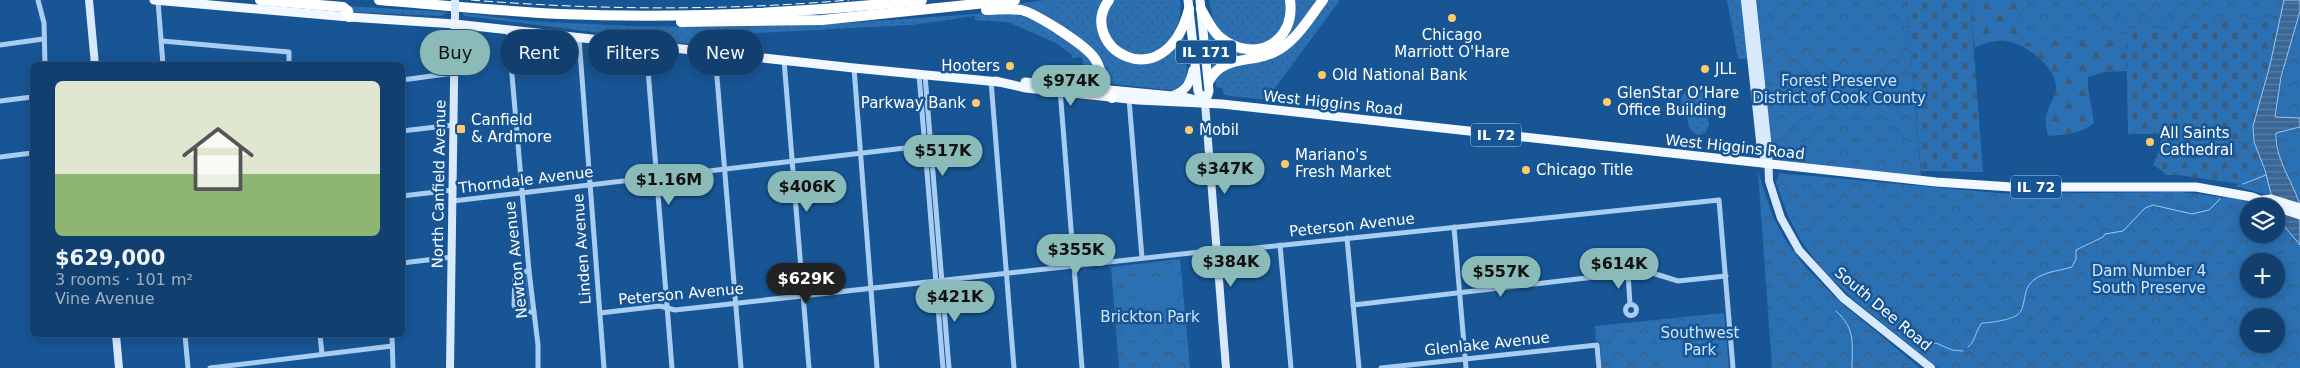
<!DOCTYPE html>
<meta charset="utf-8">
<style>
:root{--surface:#114070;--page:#1a4775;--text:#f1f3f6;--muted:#9cafc3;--line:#305983;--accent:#8bbbb9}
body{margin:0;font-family:"DejaVu Sans",sans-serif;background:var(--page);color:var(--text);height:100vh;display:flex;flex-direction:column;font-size:19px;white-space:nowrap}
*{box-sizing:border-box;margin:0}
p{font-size:16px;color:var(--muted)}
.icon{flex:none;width:28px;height:28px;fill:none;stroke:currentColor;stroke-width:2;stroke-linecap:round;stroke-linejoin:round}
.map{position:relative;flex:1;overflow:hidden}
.drawer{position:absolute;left:30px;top:62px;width:375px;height:275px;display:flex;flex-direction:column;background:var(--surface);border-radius:8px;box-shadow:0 2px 12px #0003,0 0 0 1px var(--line)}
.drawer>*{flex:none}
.banner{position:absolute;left:420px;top:30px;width:475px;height:45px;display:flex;gap:10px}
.fabs{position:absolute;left:2240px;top:198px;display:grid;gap:10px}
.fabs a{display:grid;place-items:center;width:45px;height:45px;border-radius:50%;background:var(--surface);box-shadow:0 2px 12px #0003,0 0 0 1px var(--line);font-size:25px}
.price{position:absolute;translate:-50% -42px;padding:0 11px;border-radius:18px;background:var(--accent);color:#111;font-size:16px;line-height:32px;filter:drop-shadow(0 1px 2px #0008)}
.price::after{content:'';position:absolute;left:50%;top:30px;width:15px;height:11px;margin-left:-8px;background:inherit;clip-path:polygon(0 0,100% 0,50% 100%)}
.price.selected{background:#222;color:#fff}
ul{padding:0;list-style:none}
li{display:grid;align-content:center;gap:10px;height:265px;padding:0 25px}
li span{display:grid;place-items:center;height:155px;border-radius:8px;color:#555}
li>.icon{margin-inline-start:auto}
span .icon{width:90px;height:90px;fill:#fffc;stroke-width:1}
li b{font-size:21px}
.pill{padding:0 18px;border-radius:22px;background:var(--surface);box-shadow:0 2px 12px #0003,0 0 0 1px var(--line);font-size:18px;line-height:45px}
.pill.selected{background:var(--accent);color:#111}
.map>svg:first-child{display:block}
.grass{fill:url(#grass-dots)}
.forest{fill:url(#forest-firs)}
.cemetery{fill:url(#cemetery-stones)}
.park{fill:url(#park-crowns);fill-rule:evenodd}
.garden{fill:url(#garden-furrows)}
.pitch{fill:#2a70b3}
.water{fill:url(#water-rules);stroke:#9bc9f3}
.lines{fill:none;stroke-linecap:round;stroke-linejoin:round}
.stream{stroke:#9bc9f3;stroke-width:1}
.street{stroke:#a8cdf1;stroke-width:5}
.secondary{stroke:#d7e9fb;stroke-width:8}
.primary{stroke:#f2f8ff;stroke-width:9}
.highway{stroke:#fff;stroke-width:10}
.rail{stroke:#fff;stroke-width:1;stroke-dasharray:9 4;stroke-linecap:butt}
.secondary-bridge{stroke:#d7e9fb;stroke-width:8}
.poi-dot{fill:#ffcb68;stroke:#175595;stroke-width:2}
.labels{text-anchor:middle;stroke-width:5;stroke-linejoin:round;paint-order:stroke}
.shield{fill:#175595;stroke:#b9ccdf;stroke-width:1}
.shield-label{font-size:14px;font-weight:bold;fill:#fff}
.poi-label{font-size:15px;fill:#fff;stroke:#175595;text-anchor:start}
.park-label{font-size:15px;fill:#cfe6fc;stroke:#175595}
.street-label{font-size:15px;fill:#fff;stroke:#175595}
</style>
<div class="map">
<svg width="2300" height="368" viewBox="0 0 2300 368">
<defs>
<pattern id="grass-dots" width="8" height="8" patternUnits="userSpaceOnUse" patternTransform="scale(1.25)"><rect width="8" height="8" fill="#2a70b3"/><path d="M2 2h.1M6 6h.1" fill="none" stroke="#3d5c7a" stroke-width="1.8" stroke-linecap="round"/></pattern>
<pattern id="forest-firs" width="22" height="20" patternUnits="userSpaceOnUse" patternTransform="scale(1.25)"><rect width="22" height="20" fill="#2a70b3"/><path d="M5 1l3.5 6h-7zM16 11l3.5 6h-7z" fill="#3d5c7a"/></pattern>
<pattern id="cemetery-stones" width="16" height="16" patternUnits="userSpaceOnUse" patternTransform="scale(1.25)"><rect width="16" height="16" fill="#2a70b3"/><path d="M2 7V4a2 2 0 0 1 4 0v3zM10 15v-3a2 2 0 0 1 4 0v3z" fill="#3d5c7a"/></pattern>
<pattern id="park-crowns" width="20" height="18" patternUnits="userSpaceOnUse" patternTransform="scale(1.25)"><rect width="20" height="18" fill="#2a70b3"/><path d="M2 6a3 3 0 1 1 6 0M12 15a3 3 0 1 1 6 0" fill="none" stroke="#3d5c7a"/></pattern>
<pattern id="garden-furrows" width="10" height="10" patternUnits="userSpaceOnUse" patternTransform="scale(1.25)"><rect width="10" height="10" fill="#2a70b3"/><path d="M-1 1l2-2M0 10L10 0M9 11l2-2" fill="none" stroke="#3d5c7a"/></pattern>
<pattern id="water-rules" width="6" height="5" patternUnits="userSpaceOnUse" patternTransform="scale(1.25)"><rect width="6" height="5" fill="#3a6795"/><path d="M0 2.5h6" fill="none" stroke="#587ea5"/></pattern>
</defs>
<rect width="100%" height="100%" fill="#175595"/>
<g class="grass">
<path d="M1045,0H1105L1102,38L1141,63C1161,61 1173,52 1184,35L1187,71L1185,82L1176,89L1169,90L1106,83L1097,56L1007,5Z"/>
<path d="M1113,0H1180C1183,22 1171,54 1145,56C1127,58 1102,37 1106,18C1107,12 1111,6 1113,0Z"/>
<path d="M1209,0H1287V20L1273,39L1250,47L1226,38L1217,28L1213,20Z"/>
<path d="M1294,0H1319L1294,32L1277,47L1220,62L1212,67L1208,28L1227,46C1238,46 1271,47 1279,44C1294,37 1296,13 1294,0Z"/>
<path d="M1327,0H1340L1272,92L1274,94L1267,100L1230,96L1224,95L1222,88H1217L1215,80L1221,70L1264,60Z"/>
<path d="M1727,0H1742L1748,57L1746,59H1738Z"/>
<path d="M345,6L448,12L441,16L352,12Z"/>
<path d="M1004,12C1038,17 1078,41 1097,70L1093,81H1085L1082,57L1072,58V55L1056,43L1008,22L975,20V16L911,25L699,36L697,45C619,36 542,25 464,16L462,13L528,21L630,26L702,27L819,25Z"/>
<path d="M1700,87L1706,92L1709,126L1705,133C1690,139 1689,126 1686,115C1685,110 1682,108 1681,104C1679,92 1691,88 1700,87Z"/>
<path d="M529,271L534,310L516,309L517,272Z"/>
</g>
<path class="forest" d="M1970,0H2284L2281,15L2126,32L2127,71L2105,72L2088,77V87L2094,123C2080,134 2066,135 2048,136C2047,130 2045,122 2046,116C2048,107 2056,96 2056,87C2055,65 2024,42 2004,41C1993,40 1984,44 1974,48Z"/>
<g class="cemetery">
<path d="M1906,0H1970L1983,172L1921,171Z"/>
<path d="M2281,15L2270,65L2253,126L2254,142L2265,170L2240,184L2178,175H2165L2164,172L2153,165L2160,147L2161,134H2128L2126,32Z"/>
</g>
<g class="park">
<path d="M1755,0H1906L1921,176L1778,160L1772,156Z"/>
<path d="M2017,0H2300V204L2235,186L2281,161C2267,107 2287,64 2299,13L2021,44Z"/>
<path d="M1758,172L1773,217L1786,241L1806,268L1840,302L1920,368H1772Z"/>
<path d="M1779,173L2009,194L2180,192L2238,199L2262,206H2249V234H2276V212L2300,220V368H1938L1854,300L1822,269L1803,244L1788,216L1776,183ZM2249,261H2276V289H2249ZM2249,316H2276V344H2249Z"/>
<path d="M1180,259L1190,368H1119L1111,267Z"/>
<path d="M1724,313L1729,368H1602L1600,343L1596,340L1595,326Z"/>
</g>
<path class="garden" d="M1109,21L1111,22L1113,32L1123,40L1143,49L1142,54C1124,51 1109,40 1109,21Z"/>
<g class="pitch">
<path d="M1171,278L1174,309C1158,315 1147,307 1138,294L1139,280Z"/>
<path d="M1701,335L1705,339L1706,368H1665L1658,354L1655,338Z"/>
</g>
<path class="water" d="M2284,0H2300V11L2281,77L2275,117L2300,118V127L2276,133C2275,158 2291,179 2299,202C2300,214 2300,232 2300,245L2279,220L2276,206H2274L2265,170L2254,142L2253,126L2270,65Z"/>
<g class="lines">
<g class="stream">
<path d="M2243,184L2266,175"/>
<path d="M1836,311C1856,329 1852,343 1852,368"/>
<path d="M1925,347L1936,343L1952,350L1963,351"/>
<path d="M1968,347C1976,341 1975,331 1982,323C1991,323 2018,319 2021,311C2025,303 2024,292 2029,285C2038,272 2059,271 2072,267L2076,259V250L2103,237L2105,234L2123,231L2145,208L2153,205L2192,214L2209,210L2220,199"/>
</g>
<g class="street">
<path d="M38,0L44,23L45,65"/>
<path d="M158,1L163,65"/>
<path d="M508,29L529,271L538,345V368"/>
<path d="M579,38L604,368"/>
<path d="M162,41L289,52V65"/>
<path d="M0,45L43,39"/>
<path d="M646,45L672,368"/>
<path d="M715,53L741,368"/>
<path d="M784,60L809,368"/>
<path d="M854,68L877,368"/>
<path d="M919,75L943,368"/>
<path d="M925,75L949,368"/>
<path d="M402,80L454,73"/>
<path d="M991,81L1014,368"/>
<path d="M1060,89L1082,368"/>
<path d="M1129,99L1142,258"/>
<path d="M0,101L32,97"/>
<path d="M402,131L453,125"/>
<path d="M0,157L32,153"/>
<path d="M402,196L453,190"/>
<path d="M453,201L931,145"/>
<path d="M1454,227L1466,368"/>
<path d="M1347,238L1359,368"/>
<path d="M1280,245L1291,368"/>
<path d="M402,263L452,257"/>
<path d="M529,271L517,272L515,275L514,305L517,312H534"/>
<path d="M1628,273L1630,304"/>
<circle cx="1631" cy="310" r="5.5"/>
<path d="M1353,305L1646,271L1678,281L1726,276"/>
<path d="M600,313L660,306L675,310L1209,251H1226L1719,200L1733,368"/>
<path d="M185,335L188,368"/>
<path d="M320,335L322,354"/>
<path d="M392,335L393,368"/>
<path d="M210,368L392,346"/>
<path d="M1381,368L1597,345L1599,368"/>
</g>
<g class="secondary">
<path d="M89,0L95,65"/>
<path d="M1745,0L1761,150L1767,163"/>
<path d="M1752,0L1768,149L1769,181L1781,218L1799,250L1843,298L1931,368"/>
<path d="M1205,103L1226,368"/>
<path d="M116,335L119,368"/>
<path d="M450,368L455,14"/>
</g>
<g class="primary">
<path d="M154,0L349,17L455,24L854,68L999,82"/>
<path d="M1188,0L1198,91L1205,103"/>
<path d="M1200,0L1209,91L1205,103"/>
<path d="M995,81L1026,88L1138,100L1222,104L1936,182L2012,187H2196L2252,197L2274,206"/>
<path d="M1025,82L1183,97L1196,100"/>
<path d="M1174,95C1187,90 1190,83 1193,70"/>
<path d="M2263,200L2271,199L2300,208"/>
<path d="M2276,207L2300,215"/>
</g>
<g class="highway">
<path d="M260,0L343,7L348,11L349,17"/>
<path d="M379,0C439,5 499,11 560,14C681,19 802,13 922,0"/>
<path d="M1109,0C1075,45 1164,103 1189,9"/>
<path d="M1201,9C1207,19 1211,30 1221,38C1254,64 1296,43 1290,0"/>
<path d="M986,10C997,10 1009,8 1021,10C1037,14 1086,45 1095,59C1103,71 1102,87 1112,98"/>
<path d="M681,22L822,20L1015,0"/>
<path d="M1209,81C1223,53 1255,65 1280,49C1298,38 1310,17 1323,0"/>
<path d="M1091,88L1096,83L1100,70"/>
</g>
<path class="rail" d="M471,0C597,10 724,11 849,0"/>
<path class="secondary-bridge" d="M455,14V0"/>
</g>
<g class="poi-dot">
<circle cx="1452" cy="18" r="5"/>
<circle cx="1010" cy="66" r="5"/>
<circle cx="1705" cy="69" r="5"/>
<circle cx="1322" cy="75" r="5"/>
<circle cx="1607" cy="102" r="5"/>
<circle cx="976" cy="103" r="5"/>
<rect x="456" y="124" width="10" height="10" rx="2.5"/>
<circle cx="1189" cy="130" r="5"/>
<circle cx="2150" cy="142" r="5"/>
<circle cx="1285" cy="164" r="5"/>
<circle cx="1526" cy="170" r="5"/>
</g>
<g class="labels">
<g class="shield">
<rect x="1176" y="40.5" width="60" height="23" rx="4"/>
<rect x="1471" y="123.5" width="50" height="23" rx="4"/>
<rect x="2011" y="175.5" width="50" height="23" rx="4"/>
</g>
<g class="shield-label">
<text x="1206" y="57">IL 171</text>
<text x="1496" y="140">IL 72</text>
<text x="2036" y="192">IL 72</text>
</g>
<g class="poi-label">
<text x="1452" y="40" text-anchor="middle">Chicago<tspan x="1452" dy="17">Marriott O'Hare</tspan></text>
<text x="1000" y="71" text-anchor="end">Hooters</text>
<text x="1715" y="74">JLL</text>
<text x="1332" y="80">Old National Bank</text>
<text x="1617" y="98">GlenStar O’Hare<tspan x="1617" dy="17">Office Building</tspan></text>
<text x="966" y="108" text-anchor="end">Parkway Bank</text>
<text x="471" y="125">Canfield<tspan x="471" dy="17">&amp; Ardmore</tspan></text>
<text x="1199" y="135">Mobil</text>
<text x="2160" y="138">All Saints<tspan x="2160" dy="17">Cathedral</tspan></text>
<text x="1295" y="160">Mariano's<tspan x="1295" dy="17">Fresh Market</tspan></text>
<text x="1536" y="175">Chicago Title</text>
</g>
<g class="park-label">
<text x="1839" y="86">Forest Preserve<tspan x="1839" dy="17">District of Cook County</tspan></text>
<text x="2149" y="276">Dam Number 4<tspan x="2149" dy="17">South Preserve</tspan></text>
<text x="1150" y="322">Brickton Park</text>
<text x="1700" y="338">Southwest<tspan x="1700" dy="17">Park</tspan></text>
</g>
<g class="street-label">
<text transform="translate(1333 103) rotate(6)" y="5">West Higgins Road</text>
<text transform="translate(1735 147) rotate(6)" y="5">West Higgins Road</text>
<text transform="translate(526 180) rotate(-7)" y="5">Thorndale Avenue</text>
<text transform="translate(439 184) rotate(-89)" y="5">North Canfield Avenue</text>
<text transform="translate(1352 225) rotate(-6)" y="5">Peterson Avenue</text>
<text transform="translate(582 249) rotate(-94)" y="5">Linden Avenue</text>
<text transform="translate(516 260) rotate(-96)" y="5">Newton Avenue</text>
<text transform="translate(681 294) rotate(-5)" y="5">Peterson Avenue</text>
<text transform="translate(1883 309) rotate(40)" y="5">South Dee Road</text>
<text transform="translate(1487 344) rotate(-6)" y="5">Glenlake Avenue</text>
</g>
</g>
</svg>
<div class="fabs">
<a><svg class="icon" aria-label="layers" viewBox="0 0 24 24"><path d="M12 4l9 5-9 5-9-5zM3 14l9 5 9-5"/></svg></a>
<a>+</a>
<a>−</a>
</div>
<b class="price" style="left:1071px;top:107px">$974K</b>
<b class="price" style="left:943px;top:177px">$517K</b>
<b class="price" style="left:1225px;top:195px">$347K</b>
<b class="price" style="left:669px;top:206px">$1.16M</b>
<b class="price" style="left:807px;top:213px">$406K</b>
<b class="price" style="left:1076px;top:276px">$355K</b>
<b class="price" style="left:1231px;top:288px">$384K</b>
<b class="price" style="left:1619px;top:290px">$614K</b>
<b class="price" style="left:1501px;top:298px">$557K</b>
<b class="price selected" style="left:806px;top:305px">$629K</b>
<b class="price" style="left:955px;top:323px">$421K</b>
<div class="banner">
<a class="pill selected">Buy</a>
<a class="pill">Rent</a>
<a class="pill">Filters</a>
<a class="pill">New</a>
</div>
<section class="drawer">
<ul>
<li><span style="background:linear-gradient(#dfe7d0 60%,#8fb573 0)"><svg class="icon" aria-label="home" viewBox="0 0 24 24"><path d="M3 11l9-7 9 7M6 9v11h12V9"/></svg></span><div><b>$629,000</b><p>3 rooms · 101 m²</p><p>Vine Avenue</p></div></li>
</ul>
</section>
</div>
